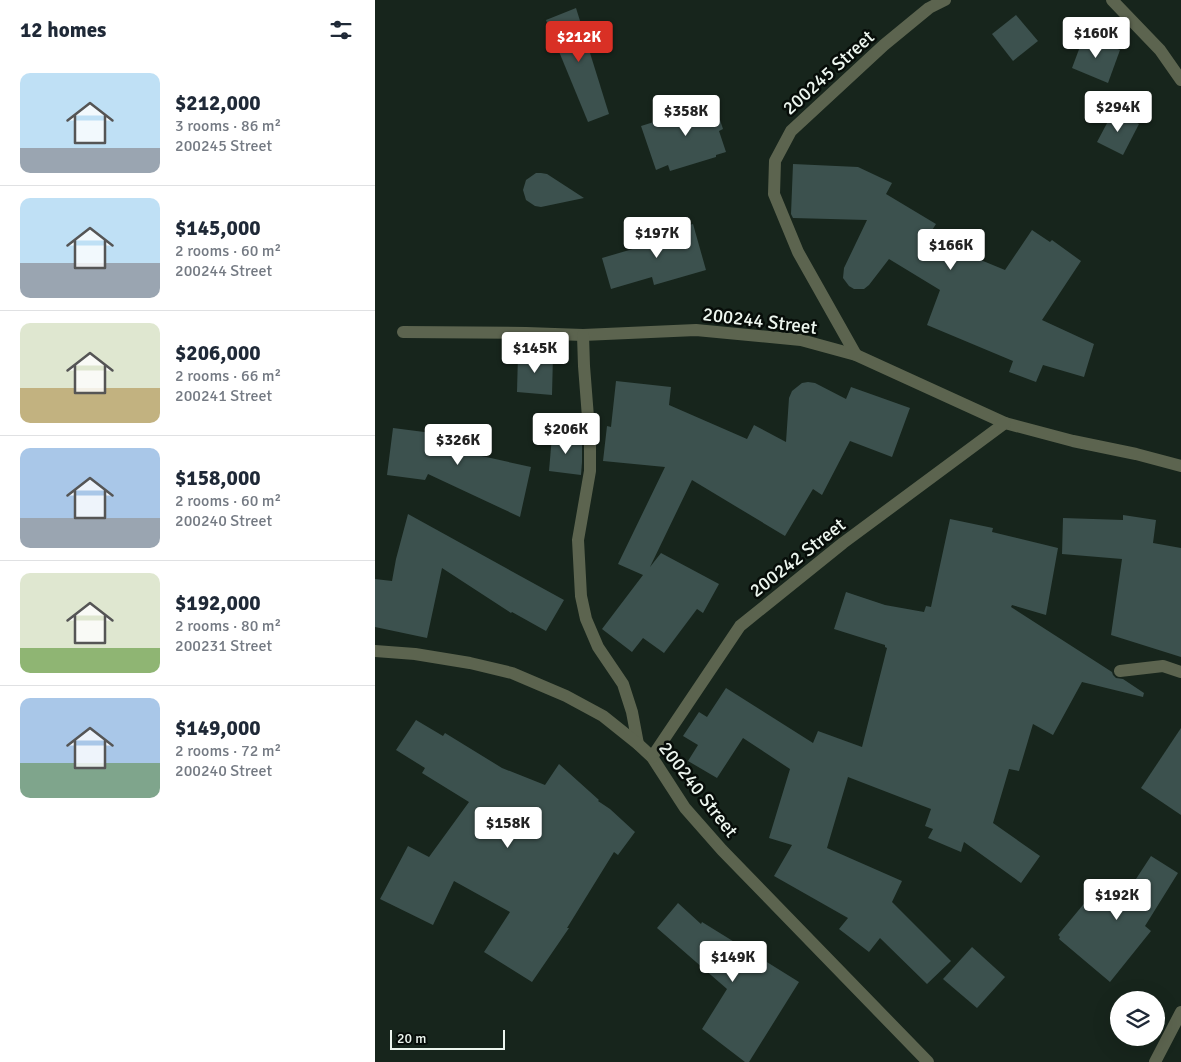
<!DOCTYPE html>
<meta charset="utf-8">
<style>
:root{--surface:#fff;--page:#f2f2f3;--text:#1f2937;--muted:#747a83;--line:#e0e1e3;--accent:#d93025}
body{margin:0;font-family:Signika,sans-serif;background:var(--page);color:var(--text);height:100vh;display:flex;flex-direction:column;font-size:19px;white-space:nowrap}
*{box-sizing:border-box;margin:0}
p{font-size:16px;color:var(--muted)}
.icon{flex:none;width:28px;height:28px;fill:none;stroke:currentColor;stroke-width:2;stroke-linecap:round;stroke-linejoin:round}
.map{position:relative;flex:1;overflow:hidden}
.panel{display:flex;flex-direction:column;background:var(--surface);width:375px}
.panel>*{flex:none}
.buttons{position:absolute;left:735px;top:991px;display:grid;gap:10px}
.buttons a{display:grid;place-items:center;width:55px;height:55px;border-radius:50%;background:var(--surface);box-shadow:0 5px 20px #0002;font-size:25px}
.scale{position:absolute;left:15px;bottom:12px;width:115px;box-sizing:border-box;padding-left:5px;border:2px solid #edf6ef;border-top:0;font-size:14px;line-height:18px;white-space:nowrap;color:#edf6ef;-webkit-text-stroke:4px #070d09;paint-order:stroke}
.price{position:absolute;translate:-50% -42px;padding:0 11px;border-radius:5px;background:#fff;color:#222;font-size:16px;line-height:32px;filter:drop-shadow(0 1px 2px #0008)}
.price::after{content:'';position:absolute;left:50%;top:30px;width:15px;height:11px;margin-left:-8px;background:inherit;clip-path:polygon(0 0,100% 0,50% 100%)}
.price.selected{background:var(--accent);color:#fff}
ul{padding:0;list-style:none}
li{display:flex;align-items:center;gap:15px;height:125px;padding:0 20px}
li+li{border-top:1px solid var(--line)}
li span{display:grid;place-items:center;flex:none;width:140px;height:100px;border-radius:10px;color:#555}
li>.icon{margin-inline-start:auto}
span .icon{width:60px;height:60px;fill:#fffc;stroke-width:1}
li b{font-size:21px}
h2{display:flex;justify-content:space-between;align-items:center;height:60px;padding:0 20px;font-size:21px}
main{display:flex;flex:1;min-height:0}
.map>svg:first-child{display:block}
.building{fill:#3c514e}
.lines{fill:none;stroke-linecap:round;stroke-linejoin:round}
.street{stroke:#5c644f;stroke-width:12}
.labels{text-anchor:middle;stroke-width:5;stroke-linejoin:round;paint-order:stroke}
.street-label{font-size:19px;fill:#edf6ef;stroke:#070d09}
</style>
<main>
<section class="panel">
<h2>12 homes<svg class="icon" aria-label="filters" viewBox="0 0 24 24"><path d="M4 7h16M4 17h16"/><circle cx="9" cy="7" r="2"/><circle cx="15" cy="17" r="2"/></svg></h2>
<ul>
<li><span style="background:linear-gradient(#bfe0f5 75%,#9aa5b1 0)"><svg class="icon" aria-label="home" viewBox="0 0 24 24"><path d="M3 11l9-7 9 7M6 9v11h12V9"/></svg></span><div><b>$212,000</b><p>3 rooms · 86 m²</p><p>200245 Street</p></div></li>
<li><span style="background:linear-gradient(#bfe0f5 65%,#9aa5b1 0)"><svg class="icon" aria-label="home" viewBox="0 0 24 24"><path d="M3 11l9-7 9 7M6 9v11h12V9"/></svg></span><div><b>$145,000</b><p>2 rooms · 60 m²</p><p>200244 Street</p></div></li>
<li><span style="background:linear-gradient(#dfe7d0 65%,#c2b280 0)"><svg class="icon" aria-label="home" viewBox="0 0 24 24"><path d="M3 11l9-7 9 7M6 9v11h12V9"/></svg></span><div><b>$206,000</b><p>2 rooms · 66 m²</p><p>200241 Street</p></div></li>
<li><span style="background:linear-gradient(#a9c7e8 70%,#9aa5b1 0)"><svg class="icon" aria-label="home" viewBox="0 0 24 24"><path d="M3 11l9-7 9 7M6 9v11h12V9"/></svg></span><div><b>$158,000</b><p>2 rooms · 60 m²</p><p>200240 Street</p></div></li>
<li><span style="background:linear-gradient(#dfe7d0 75%,#8fb573 0)"><svg class="icon" aria-label="home" viewBox="0 0 24 24"><path d="M3 11l9-7 9 7M6 9v11h12V9"/></svg></span><div><b>$192,000</b><p>2 rooms · 80 m²</p><p>200231 Street</p></div></li>
<li><span style="background:linear-gradient(#a9c7e8 65%,#7fa58c 0)"><svg class="icon" aria-label="home" viewBox="0 0 24 24"><path d="M3 11l9-7 9 7M6 9v11h12V9"/></svg></span><div><b>$149,000</b><p>2 rooms · 72 m²</p><p>200240 Street</p></div></li>
</ul>
</section>
<div class="map">
<svg width="806" height="1062" viewBox="0 0 806 1062">
<rect width="100%" height="100%" fill="#17251c"/>
<g class="building">
<path d="M201,8L234,114L213,122L171,20Z"/>
<path d="M641,15L663,41L638,61L617,34Z"/>
<path d="M709,36L745,50L733,83L697,68Z"/>
<path d="M338,99L348,129L344,131L351,152L341,155V157L295,171L293,165L281,170L266,126L311,112L310,108Z"/>
<path d="M739,110L764,124L748,155L722,142Z"/>
<path d="M418,164L483,167L517,183L511,194L561,224L552,238L630,270L657,230L675,242L677,240L706,261L667,320L719,344L709,377L668,365L661,382L634,372L638,361L552,325L565,290L514,259L494,285L489,289H479L474,286L468,278L469,268L492,220L418,218L416,214Z"/>
<path d="M161,173H166L172,174L209,198L166,207L160,206L151,200L148,190L151,180Z"/>
<path d="M318,224L331,270L279,285L277,277L236,289L227,258L268,246L266,239Z"/>
<path d="M143,354L178,355L177,395L142,392Z"/>
<path d="M241,381L296,387L294,405L372,439L379,425L411,442L414,398L417,391L427,383L433,382L440,383L471,399L476,387L535,408L517,457L475,441L447,495L438,489L410,536L317,480L275,567L286,553L344,584L328,613L322,609L289,653L268,638L257,652L227,629L268,575L243,564L290,467L228,461L232,426L236,427Z"/>
<path d="M57,427L95,432L93,453L156,467L145,517L53,474L50,480L12,475L18,428L57,433Z"/>
<path d="M177,436L207,439V462L206,475L174,471Z"/>
<path d="M33,514L189,600L171,631L137,612L136,613L67,568L52,638L0,627V579L17,581L21,559Z"/>
<path d="M748,515L781,520L778,543L806,548V657L736,635L747,559L687,554L688,518L748,520Z"/>
<path d="M575,519L618,528L617,532L683,548L671,615L637,605L636,607L737,672L738,675L741,678L748,679L769,693L768,697L707,682L678,735L658,724L644,771L634,769L618,823L665,856L646,883L589,842L586,852L553,838L558,829L550,826L556,809L473,777L452,848L527,881L517,902L576,961L552,984L505,938L494,952L464,929L473,918L399,876L417,845L394,838L415,769L368,738L342,778L313,761L323,745L308,736L324,712L332,717L351,688L438,743L443,731L487,747L512,648L510,647V645L459,629L471,592L510,605L549,612L551,606L556,607Z"/>
<path d="M41,720L68,736L70,733L127,768L170,785L184,764L224,800L223,801L235,809L260,832L243,855L239,852L192,928H194L157,982L109,952L135,912L79,881L58,925L5,899L33,846L54,857L94,802L47,773L50,768L21,750Z"/>
<path d="M806,728V815L766,788Z"/>
<path d="M776,856L803,873L770,926L776,931L735,982L684,939L685,937L683,935L722,888L744,905Z"/>
<path d="M303,903L326,924L327,922L424,982L374,1062H370L327,1029L352,989L282,928Z"/>
<path d="M597,947L630,977L602,1008L568,979Z"/>
</g>
<g class="lines">
<g class="street">
<path d="M737,0L785,50L806,80"/>
<path d="M28,332L151,333L208,335L321,330L426,340L481,355L630,423L698,441L761,454L806,466"/>
<path d="M208,335L209,366L215,443V471L203,540L206,596L211,619L223,647L248,684L257,712L263,744"/>
<path d="M481,355L423,252L399,194L400,161L416,131L509,45L554,8L570,0"/>
<path d="M0,651L40,654L95,663L137,673L191,696L228,716L263,744L277,757L310,808L347,850L553,1062"/>
<path d="M745,671L788,666L806,672"/>
<path d="M277,757L365,626L468,543L630,423"/>
<path d="M780,1062L806,1012"/>
</g>
</g>
<g class="labels">
<g class="street-label">
<text transform="translate(453 72) rotate(-42)" y="7">200245 Street</text>
<text transform="translate(385 320) rotate(7)" y="7">200244 Street</text>
<text transform="translate(422 557) rotate(-38)" y="7">200242 Street</text>
<text transform="translate(324 789) rotate(52)" y="7">200240 Street</text>
</g>
</g>
</svg>
<div class="buttons">
<a><svg class="icon" aria-label="layers" viewBox="0 0 24 24"><path d="M12 4l9 5-9 5-9-5zM3 14l9 5 9-5"/></svg></a>
</div>
<div class="scale">20 m</div>
<b class="price" style="left:721px;top:59px">$160K</b>
<b class="price selected" style="left:204px;top:63px">$212K</b>
<b class="price" style="left:743px;top:133px">$294K</b>
<b class="price" style="left:311px;top:137px">$358K</b>
<b class="price" style="left:282px;top:259px">$197K</b>
<b class="price" style="left:576px;top:271px">$166K</b>
<b class="price" style="left:160px;top:374px">$145K</b>
<b class="price" style="left:191px;top:455px">$206K</b>
<b class="price" style="left:83px;top:466px">$326K</b>
<b class="price" style="left:133px;top:849px">$158K</b>
<b class="price" style="left:742px;top:921px">$192K</b>
<b class="price" style="left:358px;top:983px">$149K</b>
</div>
</main>
